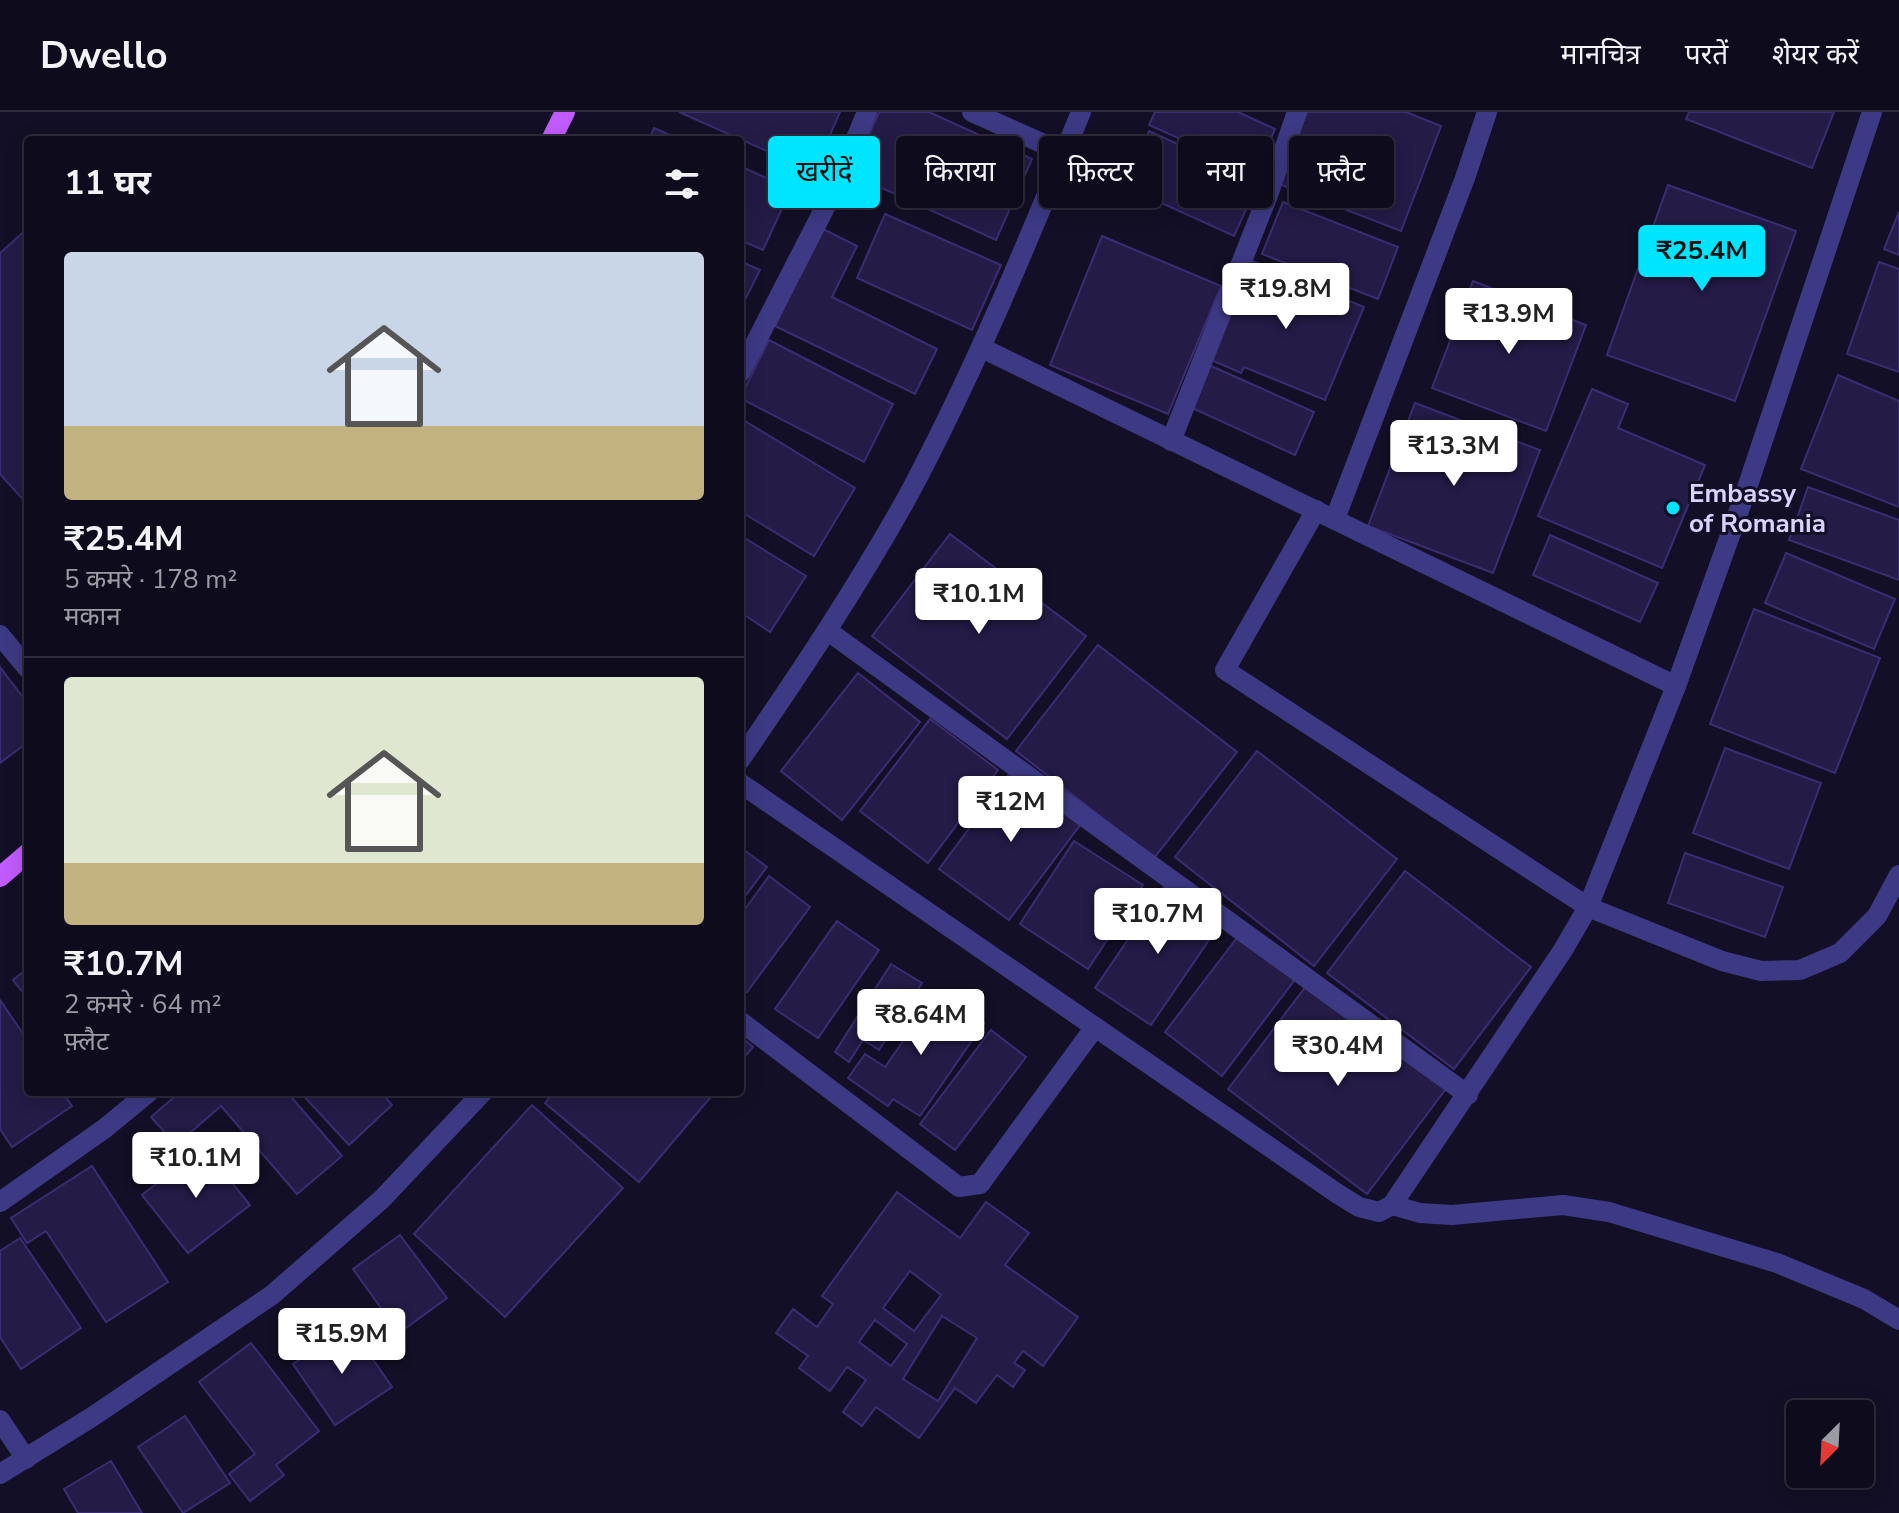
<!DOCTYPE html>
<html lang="hi">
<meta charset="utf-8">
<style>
:root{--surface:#0e0b1c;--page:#1c1929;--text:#f1f3f6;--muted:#9b9ba3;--line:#2e2b3b;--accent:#00e5ff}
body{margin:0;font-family:"Nunito Sans","Noto Sans Devanagari",sans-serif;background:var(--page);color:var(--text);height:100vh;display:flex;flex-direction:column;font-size:30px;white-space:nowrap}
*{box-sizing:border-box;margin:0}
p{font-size:26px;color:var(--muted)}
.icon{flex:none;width:44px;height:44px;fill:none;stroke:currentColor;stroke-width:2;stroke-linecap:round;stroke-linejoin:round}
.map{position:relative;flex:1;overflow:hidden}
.panel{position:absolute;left:24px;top:24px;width:720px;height:960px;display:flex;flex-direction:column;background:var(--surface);border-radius:8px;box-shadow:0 4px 20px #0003,0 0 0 2px var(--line)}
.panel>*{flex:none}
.banner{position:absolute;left:768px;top:24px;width:760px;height:72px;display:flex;gap:16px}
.needle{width:52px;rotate:204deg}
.fabs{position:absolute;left:1786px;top:1288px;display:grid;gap:16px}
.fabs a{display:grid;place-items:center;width:88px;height:88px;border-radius:8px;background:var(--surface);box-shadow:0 4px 20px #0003,0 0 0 2px var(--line);font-size:40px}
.price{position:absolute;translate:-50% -68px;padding:0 18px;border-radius:8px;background:#fff;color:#222;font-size:26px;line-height:52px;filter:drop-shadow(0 2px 4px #0008)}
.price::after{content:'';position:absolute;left:50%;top:48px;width:24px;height:18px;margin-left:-12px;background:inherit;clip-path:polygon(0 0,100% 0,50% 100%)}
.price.current{background:var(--accent);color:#111}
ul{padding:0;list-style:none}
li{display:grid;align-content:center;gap:16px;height:424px;padding:0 40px}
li+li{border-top:2px solid var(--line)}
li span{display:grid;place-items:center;height:248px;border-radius:8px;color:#555}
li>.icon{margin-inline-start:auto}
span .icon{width:144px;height:144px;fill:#fffc;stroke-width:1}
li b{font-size:34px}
h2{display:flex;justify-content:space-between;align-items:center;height:96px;padding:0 40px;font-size:34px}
.chip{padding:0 28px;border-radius:8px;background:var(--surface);box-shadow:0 4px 20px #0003,0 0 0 2px var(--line);font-size:28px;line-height:72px}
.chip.current{background:var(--accent);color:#111}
header{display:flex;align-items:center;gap:48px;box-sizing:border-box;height:112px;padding:0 40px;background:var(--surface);border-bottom:2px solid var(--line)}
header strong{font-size:38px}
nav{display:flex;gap:44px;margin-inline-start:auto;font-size:28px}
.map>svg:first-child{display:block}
.building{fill:#241b47;stroke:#3b2d73;stroke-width:2;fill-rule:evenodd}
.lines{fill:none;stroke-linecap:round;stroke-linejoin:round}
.minor{stroke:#3d3a85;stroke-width:20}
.major{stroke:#c25bff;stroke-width:20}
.poi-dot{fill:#00e5ff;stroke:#130f26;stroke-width:3}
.labels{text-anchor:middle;stroke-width:6;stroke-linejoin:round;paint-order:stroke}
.poi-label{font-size:26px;font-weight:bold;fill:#d9d4ff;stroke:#130f26;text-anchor:start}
</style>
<header>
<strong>Dwello</strong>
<nav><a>मानचित्र</a><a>परतें</a><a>शेयर करें</a></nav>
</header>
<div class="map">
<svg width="1899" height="1401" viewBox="0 0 1899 1401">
<rect width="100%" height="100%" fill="#130f26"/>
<g class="building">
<path d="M679,0H840L814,60Z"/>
<path d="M879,0H929L1032,47L996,128L851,62Z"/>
<path d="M1155,0H1238L1275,17L1256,61L1149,13Z"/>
<path d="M1307,0H1406L1441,14L1401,119L1279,72Z"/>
<path d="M1689,0H1834L1812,56L1686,7Z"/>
<path d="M654,16L681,28H649Z"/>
<path d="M1149,19L1259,69L1234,124L1124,74Z"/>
<path d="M740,54L791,77L763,138L740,128Z"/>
<path d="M1668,73L1796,119L1735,289L1607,243Z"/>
<path d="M1283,90L1398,135L1378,187L1262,142Z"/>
<path d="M1899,100V143L1884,137Z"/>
<path d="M885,102L1001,153L972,218L857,166Z"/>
<path d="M28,116V393L0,362V141Z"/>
<path d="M823,117L857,134L832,185L937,237L915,282L775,214Z"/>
<path d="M1102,124L1221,174L1168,302L1050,253Z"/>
<path d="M1250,148L1364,195L1325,288L1244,255L1241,261L1209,247Z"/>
<path d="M740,149L760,158L740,198Z"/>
<path d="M1879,150L1899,157V260L1847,242Z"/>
<path d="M1473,169L1586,213L1546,319L1432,276Z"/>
<path d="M769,228L893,292L864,350L740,286Z"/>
<path d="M1209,253L1314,300L1295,343L1190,295Z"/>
<path d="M1838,263L1899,289V395L1801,357Z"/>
<path d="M1592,277L1628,292L1618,316L1705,353L1662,456L1538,404Z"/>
<path d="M1415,291L1540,338L1493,461L1368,414Z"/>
<path d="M740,306L855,376L814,444L740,399Z"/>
<path d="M1808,375L1899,408V468L1789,428Z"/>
<path d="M950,422L1086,524L1007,627L872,524Z"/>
<path d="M740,423L806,464L770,520L740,500Z"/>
<path d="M1550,423L1658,471L1640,510L1533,463Z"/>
<path d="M1786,441L1895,487L1874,537L1765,491Z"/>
<path d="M1754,497L1880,546L1835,661L1710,612Z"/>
<path d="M1098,533L1237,640L1154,746L1016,639Z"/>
<path d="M0,555L28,592V630L0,651Z"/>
<path d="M858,561L920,610L842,708L781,659Z"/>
<path d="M930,607L998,658L928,751L860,699Z"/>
<path d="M1725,636L1821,671L1789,757L1693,721Z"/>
<path d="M1257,639L1397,747L1314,854L1175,745Z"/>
<path d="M1013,657L1084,708L1009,808L939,757Z"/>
<path d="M1074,729L1143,773L1088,857L1020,812Z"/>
<path d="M740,735L767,755L740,791Z"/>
<path d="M1685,741L1783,775L1765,825L1668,791Z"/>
<path d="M1405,759L1531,855L1454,957L1327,861Z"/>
<path d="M769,764L810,795L747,880L740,874V804Z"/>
<path d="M1164,775L1220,812L1151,913L1095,876Z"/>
<path d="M837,809L879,838L818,926L775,897Z"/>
<path d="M1240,822L1297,865L1222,964L1165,920Z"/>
<path d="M891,852L922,871L879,938L863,928L849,950L835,940Z"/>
<path d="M28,856V887L13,868Z"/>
<path d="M1310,869L1448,974L1367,1082L1228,977Z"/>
<path d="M938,879L984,911L920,1004L893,987L888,994L848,966L865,942L885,955Z"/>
<path d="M0,888L28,929V980H62L72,994L12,1035L0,1017Z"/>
<path d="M991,918L1026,945L955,1038L920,1012Z"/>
<path d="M740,924L753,935L740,950Z"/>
<path d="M180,980H287L342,1044L297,1082L221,994L176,1033L151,1005Z"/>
<path d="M300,980H381L392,993L349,1033Z"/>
<path d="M554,980H715L639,1070L545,991Z"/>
<path d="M532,993L623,1076L505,1205L414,1122Z"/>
<path d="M203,1035L250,1093L188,1141L142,1083Z"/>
<path d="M92,1054L168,1170L106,1210L46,1119L27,1131L11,1106Z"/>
<path d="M897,1080L960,1126L986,1090L1029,1121L1005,1153L1078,1205L1043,1254L1023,1239L1014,1251L1025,1258L1013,1275L997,1263L976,1291L955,1276L919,1326L876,1295L862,1314L843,1300L866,1268L847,1255L830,1279L799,1256L808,1244L776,1221L793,1197L817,1215L833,1192L822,1184ZM910,1159L941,1183L914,1219L883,1196ZM942,1204L977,1226L938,1289L903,1267ZM875,1208L907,1232L891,1254L859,1230Z"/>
<path d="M400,1123L447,1186L399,1221L353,1157Z"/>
<path d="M20,1126L81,1216L21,1257L0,1225V1139Z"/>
<path d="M350,1214L392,1275L335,1313L293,1252Z"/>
<path d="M251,1231L319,1319L276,1353L284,1363L250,1389L229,1362L255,1342L199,1270Z"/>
<path d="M185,1304L230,1371L183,1401L138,1335Z"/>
<path d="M111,1349L142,1401H78L64,1377Z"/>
</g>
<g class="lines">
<g class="minor">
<path d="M972,0L1064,41"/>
<path d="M982,236L1676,574"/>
<path d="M740,261L836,74L867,0"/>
<path d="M1171,329L1268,83L1297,0"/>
<path d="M1316,398L1225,558L1588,795L1722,849L1761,859L1800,858L1840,841L1877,804L1899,763"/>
<path d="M1335,407L1465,66L1487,0"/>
<path d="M828,519L1468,983"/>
<path d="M0,523L28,557"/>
<path d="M740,648C800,561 858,474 909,382C975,258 1028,129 1081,0"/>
<path d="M740,671L1338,1082L1359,1095L1379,1100L1392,1093L1563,838L1588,795L1676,574L1746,379L1872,0"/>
<path d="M740,909L959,1075L980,1072L1095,915"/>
<path d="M0,1090L104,1017L149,980"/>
<path d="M1392,1093L1420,1101L1452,1103L1563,1093L1609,1100L1777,1151L1864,1187L1899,1208"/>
<path d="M0,1308L26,1347"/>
<path d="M0,1362L92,1305L272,1183L382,1087L483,980"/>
</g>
<g class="major">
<path d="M551,28L565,0"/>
<path d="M0,765L28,741"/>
</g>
</g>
<circle class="poi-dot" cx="1673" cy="396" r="8"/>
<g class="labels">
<g class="poi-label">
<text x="1689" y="390">Embassy<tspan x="1689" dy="30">of Romania</tspan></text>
</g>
</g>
</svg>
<div class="fabs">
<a><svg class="needle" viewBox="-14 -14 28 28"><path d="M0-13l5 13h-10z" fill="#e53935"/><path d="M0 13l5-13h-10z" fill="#9b9ba3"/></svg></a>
</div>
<b class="price current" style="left:1702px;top:181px">₹25.4M</b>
<b class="price" style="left:1286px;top:219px">₹19.8M</b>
<b class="price" style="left:1509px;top:244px">₹13.9M</b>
<b class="price" style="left:1454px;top:376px">₹13.3M</b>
<b class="price" style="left:979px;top:524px">₹10.1M</b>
<b class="price" style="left:1011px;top:732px">₹12M</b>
<b class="price" style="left:1158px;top:844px">₹10.7M</b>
<b class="price" style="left:921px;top:945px">₹8.64M</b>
<b class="price" style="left:1338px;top:976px">₹30.4M</b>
<b class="price" style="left:196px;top:1088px">₹10.1M</b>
<b class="price" style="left:342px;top:1264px">₹15.9M</b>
<div class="banner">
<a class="chip current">खरीदें</a>
<a class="chip">किराया</a>
<a class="chip">फ़िल्टर</a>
<a class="chip">नया</a>
<a class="chip">फ़्लैट</a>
</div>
<section class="panel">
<h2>11 घर<svg class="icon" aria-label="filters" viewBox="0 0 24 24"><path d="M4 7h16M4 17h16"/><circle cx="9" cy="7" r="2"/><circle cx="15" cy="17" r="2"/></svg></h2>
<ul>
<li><span style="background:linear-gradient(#c9d6e8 70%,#c2b280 0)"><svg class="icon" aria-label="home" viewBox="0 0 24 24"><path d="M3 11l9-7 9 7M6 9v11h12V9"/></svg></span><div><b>₹25.4M</b><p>5 कमरे · 178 m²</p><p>मकान</p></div></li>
<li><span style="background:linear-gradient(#dfe7d0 75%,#c2b280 0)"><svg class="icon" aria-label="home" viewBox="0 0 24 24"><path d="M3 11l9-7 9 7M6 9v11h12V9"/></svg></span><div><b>₹10.7M</b><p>2 कमरे · 64 m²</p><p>फ़्लैट</p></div></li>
</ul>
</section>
</div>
